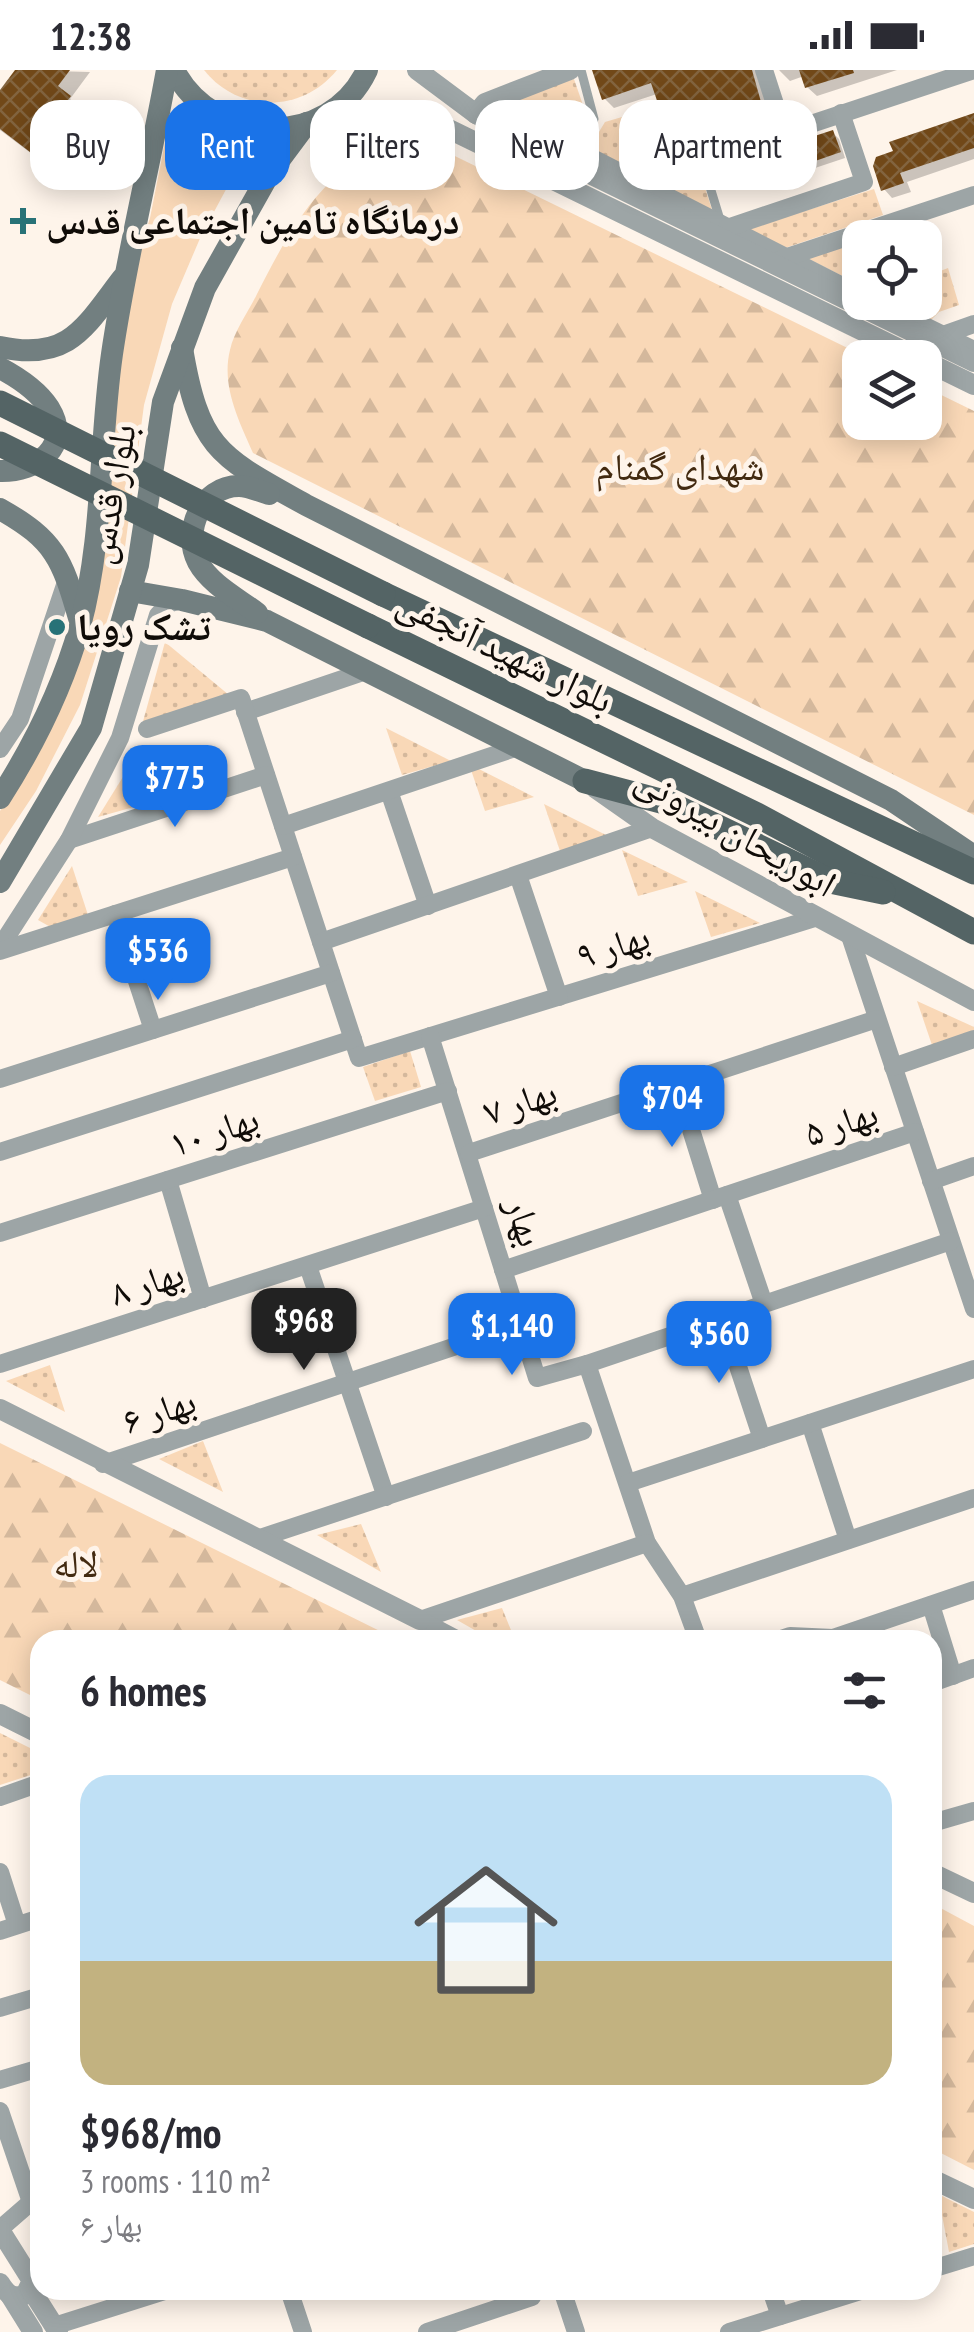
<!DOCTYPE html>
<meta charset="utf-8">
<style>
:root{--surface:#fff;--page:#f7f7f7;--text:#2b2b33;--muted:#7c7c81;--accent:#1a73e8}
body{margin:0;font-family:"PT Sans Narrow","Noto Naskh Arabic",sans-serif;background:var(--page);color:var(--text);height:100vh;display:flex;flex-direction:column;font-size:38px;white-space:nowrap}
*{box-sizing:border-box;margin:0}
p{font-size:32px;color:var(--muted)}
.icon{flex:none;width:55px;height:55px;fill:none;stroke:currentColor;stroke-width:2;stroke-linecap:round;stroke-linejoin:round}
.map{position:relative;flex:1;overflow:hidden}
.drawer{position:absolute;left:30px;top:1560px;width:912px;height:670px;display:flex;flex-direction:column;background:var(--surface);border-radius:30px;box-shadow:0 5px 25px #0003}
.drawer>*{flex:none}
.banner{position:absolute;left:30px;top:30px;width:915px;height:90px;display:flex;gap:20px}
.fabs{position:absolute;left:842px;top:150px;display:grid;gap:20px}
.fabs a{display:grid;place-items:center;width:100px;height:100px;border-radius:20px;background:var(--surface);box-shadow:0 5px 25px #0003;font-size:50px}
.price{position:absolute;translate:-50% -85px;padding:0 22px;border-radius:20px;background:var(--accent);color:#fff;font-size:32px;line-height:65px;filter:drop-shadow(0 2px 5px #0008)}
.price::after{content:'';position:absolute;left:50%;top:60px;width:30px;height:22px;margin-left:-15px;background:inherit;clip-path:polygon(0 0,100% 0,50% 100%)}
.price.active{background:#222;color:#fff}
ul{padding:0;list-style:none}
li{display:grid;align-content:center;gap:20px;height:530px;padding:0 50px}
li span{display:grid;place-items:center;height:310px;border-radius:30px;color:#555}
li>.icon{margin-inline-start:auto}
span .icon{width:180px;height:180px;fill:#fffc;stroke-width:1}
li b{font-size:42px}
h2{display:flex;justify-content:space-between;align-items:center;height:120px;padding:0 50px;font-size:42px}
.tag{padding:0 35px;border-radius:30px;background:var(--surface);box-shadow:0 5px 25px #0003;font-size:35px;line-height:90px}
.tag.active{background:var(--accent);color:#fff}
.status{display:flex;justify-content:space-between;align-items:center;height:70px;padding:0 50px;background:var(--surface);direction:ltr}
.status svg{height:28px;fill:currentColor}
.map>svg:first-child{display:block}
.green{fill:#f9d8b7}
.forest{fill:url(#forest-firs)}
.park{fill:url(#park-dots)}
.shadow{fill:#0003}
.building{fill:url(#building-cross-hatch)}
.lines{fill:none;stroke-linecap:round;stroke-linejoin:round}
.service{stroke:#9da5a6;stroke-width:9}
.minor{stroke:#9da5a6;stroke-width:18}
.tertiary{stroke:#9da5a6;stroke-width:20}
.secondary{stroke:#727f80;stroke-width:22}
.primary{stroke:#546465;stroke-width:25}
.primary-bridge{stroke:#546465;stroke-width:25}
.poi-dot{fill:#287277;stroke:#fef4ea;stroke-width:4}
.labels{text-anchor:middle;stroke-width:10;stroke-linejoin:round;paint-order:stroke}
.poi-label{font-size:38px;font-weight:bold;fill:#100c08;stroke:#fef4ea;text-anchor:start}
.park-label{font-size:38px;fill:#422a10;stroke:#fef4ea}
.street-label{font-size:38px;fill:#100c08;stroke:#fef4ea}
</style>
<div class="status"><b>12:38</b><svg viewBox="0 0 49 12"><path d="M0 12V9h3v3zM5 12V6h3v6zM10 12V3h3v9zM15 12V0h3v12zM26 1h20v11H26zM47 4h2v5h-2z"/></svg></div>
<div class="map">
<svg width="974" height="2262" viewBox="0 0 974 2262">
<defs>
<pattern id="forest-firs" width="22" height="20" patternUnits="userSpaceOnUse" patternTransform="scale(2.5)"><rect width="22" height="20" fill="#f9d8b7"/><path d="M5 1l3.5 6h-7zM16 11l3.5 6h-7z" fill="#d4b89c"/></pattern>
<pattern id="park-dots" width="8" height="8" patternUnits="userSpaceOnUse" patternTransform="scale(2.5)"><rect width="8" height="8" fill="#f9d8b7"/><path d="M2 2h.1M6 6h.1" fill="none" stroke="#d4b89c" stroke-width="1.8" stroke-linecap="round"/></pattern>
<pattern id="building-cross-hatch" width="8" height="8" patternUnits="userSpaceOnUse" patternTransform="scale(2.5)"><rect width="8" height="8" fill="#714818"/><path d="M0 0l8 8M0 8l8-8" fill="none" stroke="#82643f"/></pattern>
</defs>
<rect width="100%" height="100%" fill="#fef4ea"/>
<path class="green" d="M171,42C194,66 219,78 253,78L237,99L201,166L172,234L144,335L121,507L80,635L36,721L0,775V741L31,696L72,610L134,199L150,148Z"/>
<g class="forest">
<path d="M414,66L866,287L860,288V352H925V317L974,341V745L253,383C239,351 221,316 230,280C234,261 249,241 257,224C294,151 330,86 414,66Z"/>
<path d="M0,1373L398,1570H40V1630L0,1610Z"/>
<path d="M933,1834L974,1856V2100L933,2079Z"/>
</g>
<g class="park">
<path d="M204,0H337C302,43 239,44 204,0Z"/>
<path d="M574,9L586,44L577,60L565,61L518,39L516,33L530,22Z"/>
<path d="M656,37L668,75L630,98L588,80L605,52Z"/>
<path d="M698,96L713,143L657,115V110Z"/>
<path d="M874,119L883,145L782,179L749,161L751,158Z"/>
<path d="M912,148L918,167L860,168V215L801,185Z"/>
<path d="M925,189L930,205L948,198L959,235L939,242L931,250L896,233L925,232Z"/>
<path d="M165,572L229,625L142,655Z"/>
<path d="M386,658L451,691L402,705Z"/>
<path d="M141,678L159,730L98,747Z"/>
<path d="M469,694L534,727L485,741Z"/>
<path d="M544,734L608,766L560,781Z"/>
<path d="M622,780L688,812L638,826Z"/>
<path d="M72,796L89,848L54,859L38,850Z"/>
<path d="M695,821L760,853L711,867Z"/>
<path d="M917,931L974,957V963L933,978Z"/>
<path d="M410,981L421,1017L375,1031L363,997Z"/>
<path d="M50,1295L65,1342L6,1311Z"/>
<path d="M203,1371L223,1422L159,1389Z"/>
<path d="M361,1454L381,1502L317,1465Z"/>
<path d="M502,1538L515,1570H492L457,1550Z"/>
<path d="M0,1663L40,1683V1702L0,1715Z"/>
<path d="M938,2124L974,2142V2174L949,2182Z"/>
</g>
<g class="shadow">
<path d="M18,0L90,2L70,29L82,41L44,93L0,60V25Z"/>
<path d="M603,0H767L769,41L679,71L670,61L657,24L614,38L604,28Z"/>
<path d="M779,0H897L817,26L807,17L804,6L790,11Z"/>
<path d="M974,46V89L907,112L911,122L892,128L884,119L875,96Z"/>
<path d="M833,63L839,69L845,88L803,102L797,96Z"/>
</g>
<g class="building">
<path d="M15,0H70L58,16L71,26L30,82L0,59V20Z"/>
<path d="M592,0H752L761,32L668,63L651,13L602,30Z"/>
<path d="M799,0H853L854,3L805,18Z"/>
<path d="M974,43V78L900,103L904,113L881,121L873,96L876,87L893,81L889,72Z"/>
<path d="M833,60L841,82L795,98L787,75Z"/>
</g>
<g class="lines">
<g class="service">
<path d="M578,80L594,49L581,0"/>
<path d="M702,91L721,153"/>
</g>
<g class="minor">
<path d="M764,0L784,62"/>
<path d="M485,33L860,225"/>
<path d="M633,113L974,0"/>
<path d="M727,158L864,112L841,43"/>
<path d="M781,189L974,125"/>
<path d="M876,232L974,280"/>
<path d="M943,265L974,254"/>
<path d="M245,642L366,601"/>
<path d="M147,659L241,628L359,988L815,848"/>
<path d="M0,679L20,649L67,509"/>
<path d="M389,721L428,836"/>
<path d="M283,756L518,677"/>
<path d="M69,770L266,705"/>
<path d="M518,805L559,927"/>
<path d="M115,844L153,960"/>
<path d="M850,866L974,1239"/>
<path d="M321,872L652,758"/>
<path d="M0,877L69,770L120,668L158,545L168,534L181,530"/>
<path d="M0,881L293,787"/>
<path d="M430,966L537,1308L587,1294L647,1473L682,1526L698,1570"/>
<path d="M893,997L974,969"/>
<path d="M0,1009L331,903"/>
<path d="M677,1015L713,1130"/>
<path d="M0,1082L353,969"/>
<path d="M469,1083L877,949"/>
<path d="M168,1110L203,1229"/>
<path d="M931,1111L974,1096"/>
<path d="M727,1125L764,1234"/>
<path d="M0,1163L448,1021"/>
<path d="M308,1196L386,1427"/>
<path d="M503,1200L915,1062"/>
<path d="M722,1248L762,1369"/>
<path d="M0,1294L484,1138"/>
<path d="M587,1294L951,1171"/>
<path d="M810,1353L848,1470"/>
<path d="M103,1394L519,1255"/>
<path d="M628,1413L974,1299"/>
<path d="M257,1469L583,1361"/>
<path d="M682,1526L974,1428"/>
<path d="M931,1535L953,1606"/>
<path d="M420,1550L647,1473"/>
<path d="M420,1550L458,1570"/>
<path d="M778,1570L790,1566L833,1568L974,1520"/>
<path d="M932,1613L974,1598"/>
<path d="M0,1727L40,1713"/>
<path d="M932,1753L974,1741"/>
<path d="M0,1802L17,1855"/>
<path d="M0,1861L40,1848"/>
<path d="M0,1938L40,1926"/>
<path d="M0,2010L40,1998"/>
<path d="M0,2041L31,2132"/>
<path d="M0,2159L31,2132L39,2129"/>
<path d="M932,2199L974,2186"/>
<path d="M289,2220L303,2262"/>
<path d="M562,2220L576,2262"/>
<path d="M771,2220L780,2246"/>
<path d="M54,2256L168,2220"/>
<path d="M427,2262L532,2227"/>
<path d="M729,2262L864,2220"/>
</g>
<g class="tertiary">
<path d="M417,0L476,44L551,85L974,292"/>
<path d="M476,44L485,33L570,0"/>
<path d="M325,46L370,40L414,42L918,288"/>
<path d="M925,291L974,315"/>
<path d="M595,718L652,758L974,931"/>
<path d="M0,1339L420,1550"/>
<path d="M0,1644L40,1664"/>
<path d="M932,1803L974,1823"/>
<path d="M932,2109L974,2129"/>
<path d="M0,2160L32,2211L25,2225C12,2229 7,2224 0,2213"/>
<path d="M30,2218L58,2262"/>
<path d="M10,2225L33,2262"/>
</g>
<g class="secondary">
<path d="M174,0C213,76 329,80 367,0"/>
<path d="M0,277C69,292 85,257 122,209"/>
<path d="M182,278C199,380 220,387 306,435L891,730L974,786"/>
<path d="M0,298C17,307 38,321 49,338C73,377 36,402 0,401"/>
<path d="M0,439C55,470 62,489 79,548"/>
<path d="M130,521L182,530L267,551L585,711"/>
<path d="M257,543C237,528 210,514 198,492C182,462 201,416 239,416C248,416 259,421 269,424"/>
<path d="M0,728C34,675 63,616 80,556C104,468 99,373 112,284C126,188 150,95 167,0"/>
<path d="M0,812L91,658L138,495L163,332L205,218L269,104L307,53"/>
</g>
<g class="primary">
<path d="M383,524L974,802"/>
<path d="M368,556L757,745L974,862"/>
<path d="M585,711L668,733L830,811L883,822"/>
</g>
<g class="primary-bridge">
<path d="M0,333L383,524"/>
<path d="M0,374L368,556"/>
</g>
</g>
<g class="poi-dot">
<path d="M18 136h10v10h10v10h-10v10h-10v-10h-10v-10h10z"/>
<circle cx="57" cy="557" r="10"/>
</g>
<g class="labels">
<g class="poi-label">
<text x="46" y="164">درمانگاه تامین اجتماعی قدس</text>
<text x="77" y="570">تشک رویا</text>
</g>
<g class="park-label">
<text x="680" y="410">شهدای گمنام</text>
<text x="76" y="1507">لاله</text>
</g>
<g class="street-label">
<text transform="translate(111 424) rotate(-80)" y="13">بلوار قدس</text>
<text transform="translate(505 581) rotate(26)" y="13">بلوار شهید آنجفی</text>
<text transform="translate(736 761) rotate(30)" y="13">ابوریحان بیرونی</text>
<text transform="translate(613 876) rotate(-17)" y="13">بهار ۹</text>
<text transform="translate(520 1032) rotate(-18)" y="13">بهار ۷</text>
<text transform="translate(841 1053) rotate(-18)" y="13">بهار ۵</text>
<text transform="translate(214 1061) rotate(-18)" y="13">بهار ۱۰</text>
<text transform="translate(525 1152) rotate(73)" y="13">بهار</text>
<text transform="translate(147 1213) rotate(-18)" y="13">بهار ۸</text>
<text transform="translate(159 1341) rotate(-18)" y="13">بهار ۶</text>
</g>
</g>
</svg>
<div class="fabs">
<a><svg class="icon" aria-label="locate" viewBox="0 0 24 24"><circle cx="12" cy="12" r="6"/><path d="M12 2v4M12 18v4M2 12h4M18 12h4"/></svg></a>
<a><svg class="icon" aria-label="layers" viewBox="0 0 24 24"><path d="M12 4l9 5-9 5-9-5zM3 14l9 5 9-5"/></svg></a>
</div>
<b class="price" style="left:175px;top:760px">$775</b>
<b class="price" style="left:158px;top:933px">$536</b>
<b class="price" style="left:672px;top:1080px">$704</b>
<b class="price active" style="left:304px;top:1303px">$968</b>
<b class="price" style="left:512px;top:1308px">$1,140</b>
<b class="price" style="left:719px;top:1316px">$560</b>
<div class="banner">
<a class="tag">Buy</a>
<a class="tag active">Rent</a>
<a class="tag">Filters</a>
<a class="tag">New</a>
<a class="tag">Apartment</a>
</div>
<section class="drawer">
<h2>6 homes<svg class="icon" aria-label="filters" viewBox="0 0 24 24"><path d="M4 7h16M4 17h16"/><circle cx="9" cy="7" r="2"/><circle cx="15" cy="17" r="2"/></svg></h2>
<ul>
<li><span style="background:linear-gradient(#bfe0f5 60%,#c2b280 0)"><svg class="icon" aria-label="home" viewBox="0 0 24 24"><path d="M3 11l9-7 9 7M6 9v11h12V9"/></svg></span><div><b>$968/mo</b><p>3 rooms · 110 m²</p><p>بهار ۶</p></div></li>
</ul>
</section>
</div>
